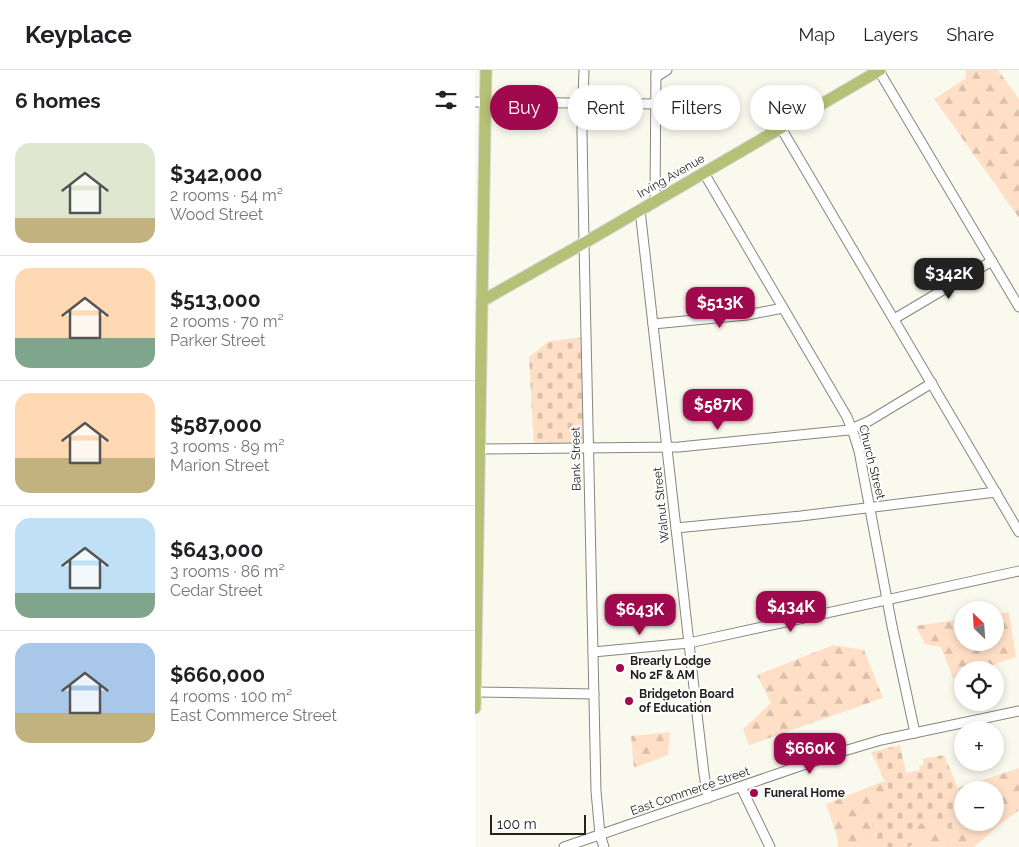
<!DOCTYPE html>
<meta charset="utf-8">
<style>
:root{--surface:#fff;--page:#f2f2f2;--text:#202124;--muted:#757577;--line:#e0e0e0;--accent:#a0094d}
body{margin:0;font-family:Raleway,sans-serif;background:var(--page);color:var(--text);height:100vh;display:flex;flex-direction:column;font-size:19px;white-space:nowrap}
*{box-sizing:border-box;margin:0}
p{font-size:16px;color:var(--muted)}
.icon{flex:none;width:28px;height:28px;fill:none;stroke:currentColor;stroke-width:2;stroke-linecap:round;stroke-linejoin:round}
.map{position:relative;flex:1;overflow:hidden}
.panel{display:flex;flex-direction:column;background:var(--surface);width:475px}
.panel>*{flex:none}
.guide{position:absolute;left:15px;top:15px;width:454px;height:45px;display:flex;gap:10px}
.needle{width:32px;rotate:335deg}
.tools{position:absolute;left:479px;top:531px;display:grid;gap:10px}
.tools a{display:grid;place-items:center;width:50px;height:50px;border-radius:50%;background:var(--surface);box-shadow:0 2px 8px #0003;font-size:25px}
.scale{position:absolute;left:15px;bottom:12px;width:96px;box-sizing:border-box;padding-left:5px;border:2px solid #23221f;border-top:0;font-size:14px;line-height:18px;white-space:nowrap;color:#23221f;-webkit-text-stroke:4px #fff;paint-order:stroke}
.price{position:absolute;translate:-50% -42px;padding:0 11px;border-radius:10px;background:var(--accent);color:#fff;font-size:16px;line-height:32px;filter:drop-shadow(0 1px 2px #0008)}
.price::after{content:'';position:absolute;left:50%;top:30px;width:15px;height:11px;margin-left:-8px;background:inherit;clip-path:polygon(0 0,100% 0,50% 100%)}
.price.current{background:#222;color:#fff}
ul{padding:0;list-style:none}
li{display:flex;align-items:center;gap:15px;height:125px;padding:0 15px}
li+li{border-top:1px solid var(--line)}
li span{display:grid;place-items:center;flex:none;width:140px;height:100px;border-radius:15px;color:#555}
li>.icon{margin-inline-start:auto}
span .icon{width:60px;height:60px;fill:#fffc;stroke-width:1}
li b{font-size:21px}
h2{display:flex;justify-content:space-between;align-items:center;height:60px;padding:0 15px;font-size:21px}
.chip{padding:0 18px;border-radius:22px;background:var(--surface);box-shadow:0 2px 8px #0003;font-size:18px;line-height:45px}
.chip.current{background:var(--accent);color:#fff}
header{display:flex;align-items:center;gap:30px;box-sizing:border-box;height:70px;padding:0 25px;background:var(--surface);border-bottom:1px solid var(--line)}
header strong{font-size:24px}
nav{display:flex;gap:28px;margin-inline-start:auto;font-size:18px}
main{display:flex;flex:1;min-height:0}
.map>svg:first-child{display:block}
.forest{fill:url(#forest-firs)}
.cemetery{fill:url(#cemetery-stones)}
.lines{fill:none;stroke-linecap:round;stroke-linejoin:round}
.minor-casing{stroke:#87867d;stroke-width:11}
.major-casing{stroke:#d7d7d7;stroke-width:13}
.minor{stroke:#fff;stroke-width:9}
.major{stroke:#b4c176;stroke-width:11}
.poi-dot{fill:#a0094d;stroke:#fff;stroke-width:2}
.labels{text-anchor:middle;stroke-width:4;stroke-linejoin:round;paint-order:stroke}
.street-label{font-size:12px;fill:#23221f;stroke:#fff}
.poi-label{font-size:12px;font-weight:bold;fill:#23221f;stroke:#fff;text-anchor:start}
</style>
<header>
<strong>Keyplace</strong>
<nav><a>Map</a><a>Layers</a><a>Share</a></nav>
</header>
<main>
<section class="panel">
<h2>6 homes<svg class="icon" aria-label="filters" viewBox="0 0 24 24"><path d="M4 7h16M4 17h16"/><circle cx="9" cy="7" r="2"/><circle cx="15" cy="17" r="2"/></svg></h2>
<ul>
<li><span style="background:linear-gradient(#dfe7d0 75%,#c2b280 0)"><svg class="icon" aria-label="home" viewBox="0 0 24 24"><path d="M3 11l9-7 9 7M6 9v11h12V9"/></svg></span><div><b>$342,000</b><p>2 rooms · 54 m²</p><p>Wood Street</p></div></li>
<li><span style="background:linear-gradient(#ffd9b3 70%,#7fa58c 0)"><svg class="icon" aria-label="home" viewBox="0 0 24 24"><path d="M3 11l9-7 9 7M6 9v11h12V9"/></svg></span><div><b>$513,000</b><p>2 rooms · 70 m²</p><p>Parker Street</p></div></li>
<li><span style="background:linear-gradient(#ffd9b3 65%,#c2b280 0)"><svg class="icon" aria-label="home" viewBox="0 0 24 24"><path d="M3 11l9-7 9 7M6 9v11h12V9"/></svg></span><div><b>$587,000</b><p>3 rooms · 89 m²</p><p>Marion Street</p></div></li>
<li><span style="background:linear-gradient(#bfe0f5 75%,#7fa58c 0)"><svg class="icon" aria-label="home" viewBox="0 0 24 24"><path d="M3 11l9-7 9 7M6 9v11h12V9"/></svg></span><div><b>$643,000</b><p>3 rooms · 86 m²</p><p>Cedar Street</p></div></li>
<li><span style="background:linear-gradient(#a9c7e8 70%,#c2b280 0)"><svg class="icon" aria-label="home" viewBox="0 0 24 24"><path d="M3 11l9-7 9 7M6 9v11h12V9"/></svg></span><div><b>$660,000</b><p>4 rooms · 100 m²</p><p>East Commerce Street</p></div></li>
</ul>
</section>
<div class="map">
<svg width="544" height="777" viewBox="0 0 544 777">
<defs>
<pattern id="forest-firs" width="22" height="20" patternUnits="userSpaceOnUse" patternTransform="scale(1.25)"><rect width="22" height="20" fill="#ffe0c7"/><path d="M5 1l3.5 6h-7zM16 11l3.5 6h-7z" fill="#dac0aa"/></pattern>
<pattern id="cemetery-stones" width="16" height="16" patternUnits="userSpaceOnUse" patternTransform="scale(1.25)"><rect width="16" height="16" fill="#ffe0c7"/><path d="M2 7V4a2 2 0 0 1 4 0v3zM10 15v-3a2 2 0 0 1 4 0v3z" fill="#dac0aa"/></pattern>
</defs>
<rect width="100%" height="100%" fill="#faf9ee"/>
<g class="forest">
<path d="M491,0H523L544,29V148L459,29L491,8Z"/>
<path d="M534,542L541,587L503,600H488L487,605L478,608L466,577L450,574L441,556L487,549L488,572H520V544Z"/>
<path d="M358,575L389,580L408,628L274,675L268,659L296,633L282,605Z"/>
<path d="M195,662L193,685L159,698L156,666Z"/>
<path d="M544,698V740L524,755L499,777H434L438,774C439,762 440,755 452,750L463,756L471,759L487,749L488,752H520V720H488L487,728L483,718Z"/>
<path d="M409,711L414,720L403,734L398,764L402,777H363L362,766L351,734Z"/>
</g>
<g class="cemetery">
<path d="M111,267L113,378H59L54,287L74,271Z"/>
<path d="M425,675L431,703L445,700L444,696L449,694L447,689L469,685L487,728V749L471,759L463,756L452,750C440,755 439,762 438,774L434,777H402L398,764L396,739L403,734L414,720L396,682Z"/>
</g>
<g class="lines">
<g class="minor-casing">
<g id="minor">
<path d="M109,0L107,63L109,173L121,721L125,765L129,777"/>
<path d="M404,1L544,237"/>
<path d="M181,7L192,0"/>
<path d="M0,32L180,34"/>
<path d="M306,58L544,462"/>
<path d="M229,103L372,347L379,365L384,381L417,556L440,663"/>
<path d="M180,131L181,0"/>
<path d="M165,140L222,644L229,704L233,728"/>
<path d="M419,249L517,191"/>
<path d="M178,254L272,245L308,238"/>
<path d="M5,379L204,377L374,360L394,351L457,313"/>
<path d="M201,458L326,446L521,422"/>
<path d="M118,582L214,573L544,501"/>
<path d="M0,622L119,624"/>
<path d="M266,717L295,777"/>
<path d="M89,777L369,681L406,670L544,641"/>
</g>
</g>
<g class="major-casing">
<g id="major">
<path d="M7,231L109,173L405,0"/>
<path d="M0,638L11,0"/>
</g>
</g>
<use href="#minor" class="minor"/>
<use href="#major" class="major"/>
</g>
<g class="poi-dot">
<circle cx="145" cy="598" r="5"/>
<circle cx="154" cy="631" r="5"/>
<circle cx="279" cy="723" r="5"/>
</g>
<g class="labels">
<g class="street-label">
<text transform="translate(196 106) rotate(-30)" y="4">Irving Avenue</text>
<text transform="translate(101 389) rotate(-91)" y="4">Bank Street</text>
<text transform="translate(397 392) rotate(76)" y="4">Church Street</text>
<text transform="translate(186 435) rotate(-96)" y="4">Walnut Street</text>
<text transform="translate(215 721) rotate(-19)" y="4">East Commerce Street</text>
</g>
<g class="poi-label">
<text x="155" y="595">Brearly Lodge<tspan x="155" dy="14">No 2F &amp; AM</tspan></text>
<text x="164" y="628">Bridgeton Board<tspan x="164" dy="14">of Education</tspan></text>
<text x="289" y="727">Funeral Home</text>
</g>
</g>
</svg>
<div class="tools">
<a><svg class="needle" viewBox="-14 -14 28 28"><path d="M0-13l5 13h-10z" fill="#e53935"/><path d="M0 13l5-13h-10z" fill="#757577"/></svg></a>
<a><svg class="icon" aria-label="locate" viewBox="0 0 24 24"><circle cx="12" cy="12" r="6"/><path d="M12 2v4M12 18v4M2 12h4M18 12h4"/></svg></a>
<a>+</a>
<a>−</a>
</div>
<div class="scale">100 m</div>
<b class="price current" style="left:474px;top:230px">$342K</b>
<b class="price" style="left:245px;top:259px">$513K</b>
<b class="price" style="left:243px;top:361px">$587K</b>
<b class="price" style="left:316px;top:563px">$434K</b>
<b class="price" style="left:165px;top:566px">$643K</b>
<b class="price" style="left:335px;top:705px">$660K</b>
<div class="guide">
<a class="chip current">Buy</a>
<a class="chip">Rent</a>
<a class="chip">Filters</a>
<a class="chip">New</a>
</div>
</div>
</main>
